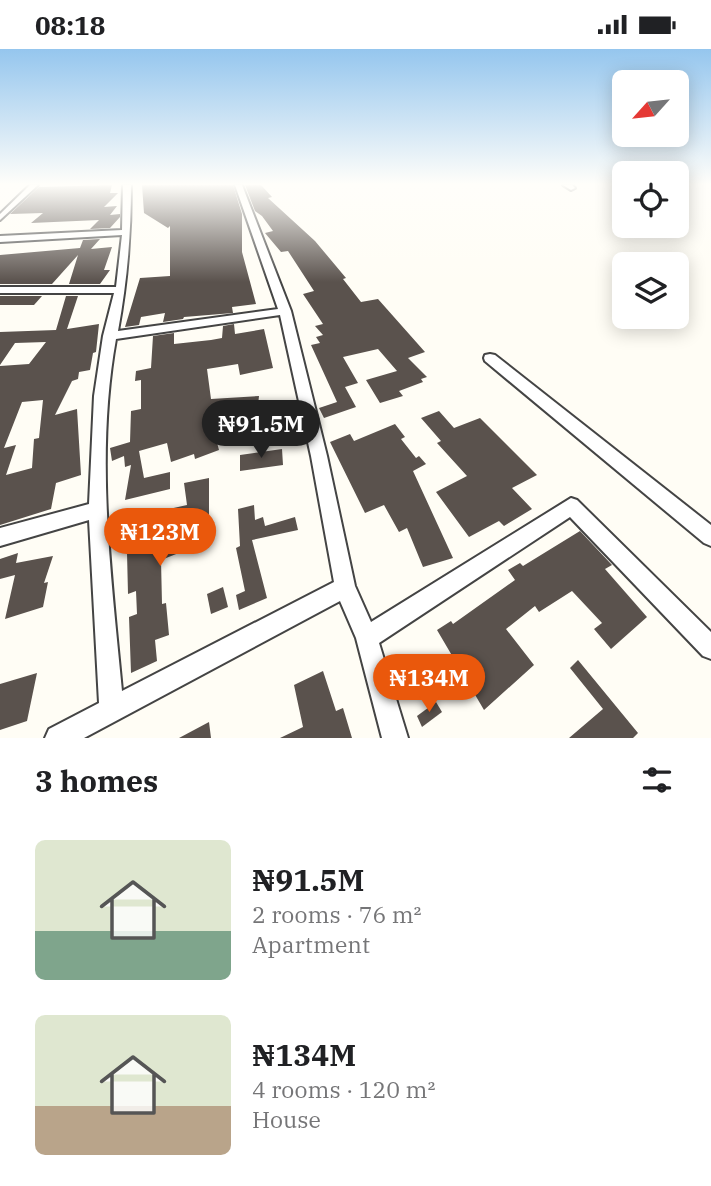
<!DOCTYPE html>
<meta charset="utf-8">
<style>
:root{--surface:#fff;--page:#f6f6f6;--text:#202124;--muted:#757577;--accent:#ea580c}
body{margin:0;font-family:"IBM Plex Serif",serif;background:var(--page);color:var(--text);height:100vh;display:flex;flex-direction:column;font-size:26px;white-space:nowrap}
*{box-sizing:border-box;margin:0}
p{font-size:23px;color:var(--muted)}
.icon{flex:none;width:38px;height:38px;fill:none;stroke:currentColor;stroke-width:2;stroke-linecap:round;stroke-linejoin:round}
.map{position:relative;height:689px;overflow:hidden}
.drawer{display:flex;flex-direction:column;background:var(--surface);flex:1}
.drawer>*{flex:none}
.needle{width:46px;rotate:243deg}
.controls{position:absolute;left:612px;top:21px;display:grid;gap:14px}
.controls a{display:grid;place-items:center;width:77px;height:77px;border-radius:10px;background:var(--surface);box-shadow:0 4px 18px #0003;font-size:35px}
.price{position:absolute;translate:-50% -60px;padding:0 16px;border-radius:24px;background:var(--accent);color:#fff;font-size:23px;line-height:46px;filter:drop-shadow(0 2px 4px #0008)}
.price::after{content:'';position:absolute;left:50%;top:42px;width:21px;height:16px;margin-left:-10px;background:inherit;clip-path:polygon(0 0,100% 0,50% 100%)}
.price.current{background:#222;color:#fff}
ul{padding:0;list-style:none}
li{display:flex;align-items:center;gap:21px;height:175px;padding:0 35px}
li span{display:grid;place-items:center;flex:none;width:196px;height:140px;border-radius:10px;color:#555}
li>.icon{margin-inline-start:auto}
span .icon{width:84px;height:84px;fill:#fffc;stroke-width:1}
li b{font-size:30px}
h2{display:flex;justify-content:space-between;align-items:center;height:84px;padding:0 35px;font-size:30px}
.status{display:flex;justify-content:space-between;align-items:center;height:49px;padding:0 35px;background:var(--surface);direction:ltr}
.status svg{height:19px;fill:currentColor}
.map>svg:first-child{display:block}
.building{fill:#5a524d;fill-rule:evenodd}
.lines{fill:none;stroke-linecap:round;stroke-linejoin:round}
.minor-casing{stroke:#444;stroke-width:4}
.minor{fill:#fff;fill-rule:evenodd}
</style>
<div class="status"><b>08:18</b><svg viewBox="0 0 49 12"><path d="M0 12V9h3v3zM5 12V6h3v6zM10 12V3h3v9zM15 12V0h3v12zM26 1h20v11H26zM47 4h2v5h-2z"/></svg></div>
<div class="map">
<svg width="711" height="689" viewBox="0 0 711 689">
<rect width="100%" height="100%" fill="#fffdf5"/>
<g class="building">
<path d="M112,136L110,144H118L104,158L117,157L110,166L120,165V168L110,179L90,180L99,171L31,174L43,164L10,165L39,138Z"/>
<path d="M142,136H233L242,165V203L256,255L232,258L233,264L184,268L183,270L163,273L165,264L141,268L139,276L125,278L140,229L170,227V177L168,179L144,164Z"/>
<path d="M245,136H261L272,148L268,149L315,192L346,229L343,230L361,253L378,250L425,303L408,309L427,328L421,330L423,333L399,342L403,347L380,354L366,331L397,322L378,300L343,308L358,334L345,338L356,358L324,369L319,359L337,353L311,296L320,294L316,288L323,286L315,277L323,275L303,245L314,242L288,202L281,203L265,184L273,182L262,167L255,162Z"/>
<path d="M100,190L91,200L112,198L104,221H110L100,235H69L78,206L52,235H0V206L80,199L83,191Z"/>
<path d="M0,247H42L34,256H0Z"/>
<path d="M66,247H78L67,280L99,275L96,303L93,304L90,321L79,323L78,330L72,332L55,366L77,360L81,426L56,434L51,460L0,476V317L29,315L46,293L15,294L0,316V283L56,281ZM43,351L39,389L34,390L32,419L6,426L16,396L4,399L22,353Z"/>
<path d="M234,275L235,285L264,280L273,319L240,326L238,315L207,320L211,350L259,347L258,356L279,355V381L216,390L219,401L195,410L194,405L171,413L167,394L139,402L144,429L170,423V440L125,451L131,416L125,418L124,407L112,412L110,399L130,393L131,362L141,360V331L135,332L136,322L151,319L153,287L174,284V295L211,291L222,289L223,277Z"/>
<path d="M439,362L454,379L480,369L537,426L512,439L532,460L504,477L499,472L469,488L436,443L467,427L437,394L441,392L421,369Z"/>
<path d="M395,375L405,388L401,390L416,409L419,407L426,415L413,422L453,509L423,518L407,479L399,483L384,456L365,464L330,393L350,385L354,392Z"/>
<path d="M282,400L283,416L240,422V406Z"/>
<path d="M209,429V470L189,475L194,498L161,511L162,555L166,554L169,586L155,591L157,612L131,624L129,568L137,565L136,542L128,545L127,504L138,500L142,466L187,456L184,434Z"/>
<path d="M254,456L255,471L263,468L265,477L295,468L298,481L252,491L267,549L239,561L236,546L245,542L236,499L240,497L238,460Z"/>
<path d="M580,482L612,516L605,520L647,568L611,600L594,580L602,574L572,542L539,563L535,557L506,580L534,616L484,661L437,581L451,572L453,575L515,531L508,521L520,514L523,517Z"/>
<path d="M18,504L16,514L53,507L44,534L48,533L43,558L5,570L15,526L0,530V510Z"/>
<path d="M223,538L228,558L211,565L207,545Z"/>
<path d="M578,611L638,684L633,689H569L603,660L570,619Z"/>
<path d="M323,622L336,662L343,659L352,689H280L303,678L294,636Z"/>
<path d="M37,624L27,672L0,681V635Z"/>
<path d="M436,653L442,663L422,678L417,667Z"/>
<path d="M209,673L211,689H179Z"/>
</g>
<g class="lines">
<g class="minor-casing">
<g id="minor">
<path d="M30,136H38L0,171V165Z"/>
<path d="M123,136H131C131,187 127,233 118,282L278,260L235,136H242L291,262L327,407L355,537L371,573L571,449L577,451L711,583V610L703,607L570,468L379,594L408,689H382L356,589L340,552L84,689H45L49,680L99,654L89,471L0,497V479L89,455L94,347L103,287L114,244H0V238H116L122,186L0,193V187L122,181ZM280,266L311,407L334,533L122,642C111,525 95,406 116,290Z"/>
<path d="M563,136H572L575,139L571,141Z"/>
<path d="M490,305L495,306L711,476V497L704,494L485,312L484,309L485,306Z"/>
</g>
</g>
<use href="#minor" class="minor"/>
</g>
<linearGradient id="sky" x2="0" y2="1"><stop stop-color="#95c6ee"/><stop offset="0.58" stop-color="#fffefa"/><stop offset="1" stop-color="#fffefa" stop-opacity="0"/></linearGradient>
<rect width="711" height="233" fill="url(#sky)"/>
</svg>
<div class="controls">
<a><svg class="needle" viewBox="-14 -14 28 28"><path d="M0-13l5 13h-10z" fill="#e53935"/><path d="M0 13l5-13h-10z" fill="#757577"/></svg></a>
<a><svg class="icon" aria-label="locate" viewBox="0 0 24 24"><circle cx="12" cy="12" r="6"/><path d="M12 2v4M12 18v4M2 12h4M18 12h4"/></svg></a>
<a><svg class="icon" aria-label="layers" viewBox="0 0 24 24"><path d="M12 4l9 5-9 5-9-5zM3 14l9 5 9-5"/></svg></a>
</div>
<b class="price current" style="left:261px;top:411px">₦91.5M</b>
<b class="price" style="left:160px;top:519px">₦123M</b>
<b class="price" style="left:429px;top:665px">₦134M</b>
</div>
<section class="drawer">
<h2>3 homes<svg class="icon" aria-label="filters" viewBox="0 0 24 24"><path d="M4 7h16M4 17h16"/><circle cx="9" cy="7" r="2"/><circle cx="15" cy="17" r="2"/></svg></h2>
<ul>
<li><span style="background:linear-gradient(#dfe7d0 65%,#7fa58c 0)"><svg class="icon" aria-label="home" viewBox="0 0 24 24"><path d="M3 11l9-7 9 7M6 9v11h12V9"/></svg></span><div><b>₦91.5M</b><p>2 rooms · 76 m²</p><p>Apartment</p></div></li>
<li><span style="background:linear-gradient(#dfe7d0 65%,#b9a48a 0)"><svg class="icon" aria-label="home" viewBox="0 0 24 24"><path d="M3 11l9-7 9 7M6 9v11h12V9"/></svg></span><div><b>₦134M</b><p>4 rooms · 120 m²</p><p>House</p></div></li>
</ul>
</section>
